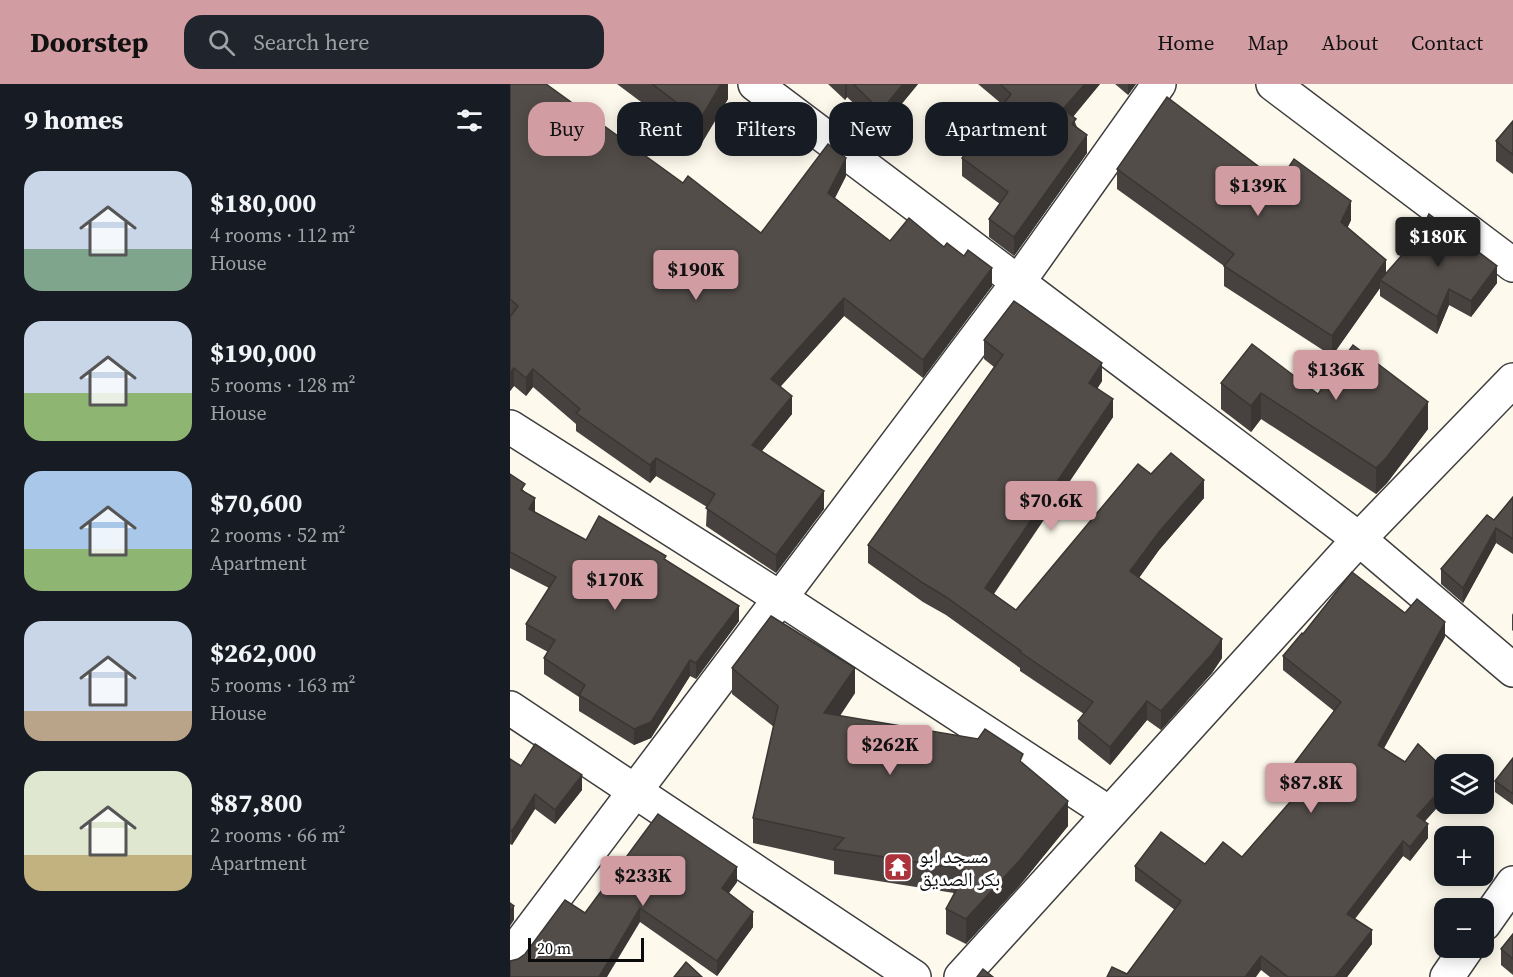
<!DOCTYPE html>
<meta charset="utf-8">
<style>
:root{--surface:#171b24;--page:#20242c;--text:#f1f3f6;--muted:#9ea1a6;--accent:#d29da2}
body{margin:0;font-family:"Source Serif 4","Noto Naskh Arabic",serif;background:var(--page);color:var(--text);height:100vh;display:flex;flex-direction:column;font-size:22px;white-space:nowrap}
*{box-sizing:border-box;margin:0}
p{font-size:20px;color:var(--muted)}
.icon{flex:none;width:33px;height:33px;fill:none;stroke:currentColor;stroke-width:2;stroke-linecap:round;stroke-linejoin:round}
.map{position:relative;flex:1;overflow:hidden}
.panel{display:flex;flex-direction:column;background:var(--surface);width:510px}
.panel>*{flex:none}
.banner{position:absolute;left:18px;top:18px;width:570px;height:54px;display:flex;gap:12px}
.tools{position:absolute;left:924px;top:670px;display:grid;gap:12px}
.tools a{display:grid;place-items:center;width:60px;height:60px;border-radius:12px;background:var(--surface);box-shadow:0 3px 15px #0003;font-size:30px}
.scale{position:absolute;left:18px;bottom:15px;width:116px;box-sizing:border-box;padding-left:6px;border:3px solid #0b0b0b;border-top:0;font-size:16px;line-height:21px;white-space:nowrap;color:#0b0b0b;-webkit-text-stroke:4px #fff;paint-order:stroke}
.price{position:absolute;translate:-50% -51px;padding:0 14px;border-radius:6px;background:var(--accent);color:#111;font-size:20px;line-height:39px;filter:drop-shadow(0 2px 3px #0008)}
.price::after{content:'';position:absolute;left:50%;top:36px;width:18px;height:14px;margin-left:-9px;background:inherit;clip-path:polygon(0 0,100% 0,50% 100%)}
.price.active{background:#222;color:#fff}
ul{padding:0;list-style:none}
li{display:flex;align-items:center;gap:18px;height:150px;padding:0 24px}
li span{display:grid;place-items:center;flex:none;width:168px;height:120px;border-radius:18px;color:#555}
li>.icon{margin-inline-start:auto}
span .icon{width:72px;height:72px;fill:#fffc;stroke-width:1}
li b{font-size:26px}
h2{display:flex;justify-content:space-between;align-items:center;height:72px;padding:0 24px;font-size:26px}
.tag{padding:0 21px;border-radius:18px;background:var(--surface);box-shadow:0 3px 15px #0003;font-size:21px;line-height:54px}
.tag.active{background:var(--accent);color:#111}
header{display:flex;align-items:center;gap:36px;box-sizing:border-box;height:84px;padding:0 30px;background:var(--accent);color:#111}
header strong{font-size:28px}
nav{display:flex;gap:33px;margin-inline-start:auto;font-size:21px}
.search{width:420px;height:54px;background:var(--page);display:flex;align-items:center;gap:15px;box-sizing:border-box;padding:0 21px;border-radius:18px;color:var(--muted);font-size:22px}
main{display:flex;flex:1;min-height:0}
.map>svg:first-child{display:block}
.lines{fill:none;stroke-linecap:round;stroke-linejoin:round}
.minor-casing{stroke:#3e3e3e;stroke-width:36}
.minor{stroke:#fff;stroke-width:33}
.wall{fill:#47423f}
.shaded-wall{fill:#3a3633}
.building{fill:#534d49;stroke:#3a3633;stroke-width:1.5}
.labels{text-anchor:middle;stroke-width:6;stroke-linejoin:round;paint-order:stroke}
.poi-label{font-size:20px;fill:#0b0b0b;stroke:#fff;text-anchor:start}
</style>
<header>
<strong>Doorstep</strong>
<div class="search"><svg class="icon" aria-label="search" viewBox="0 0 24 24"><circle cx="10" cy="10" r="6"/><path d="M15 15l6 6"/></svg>Search here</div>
<nav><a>Home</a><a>Map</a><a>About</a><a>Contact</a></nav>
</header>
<main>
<section class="panel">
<h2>9 homes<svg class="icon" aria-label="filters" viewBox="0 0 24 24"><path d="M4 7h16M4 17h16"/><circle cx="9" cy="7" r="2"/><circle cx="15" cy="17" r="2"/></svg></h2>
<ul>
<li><span style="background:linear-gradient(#c9d6e8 65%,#7fa58c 0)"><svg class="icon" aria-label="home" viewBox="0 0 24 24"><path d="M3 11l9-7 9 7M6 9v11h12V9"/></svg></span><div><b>$180,000</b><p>4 rooms · 112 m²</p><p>House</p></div></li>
<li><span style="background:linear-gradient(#c9d6e8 60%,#8fb573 0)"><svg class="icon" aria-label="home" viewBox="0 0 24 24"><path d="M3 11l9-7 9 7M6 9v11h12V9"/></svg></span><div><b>$190,000</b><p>5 rooms · 128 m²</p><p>House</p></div></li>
<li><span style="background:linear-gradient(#a9c7e8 65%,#8fb573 0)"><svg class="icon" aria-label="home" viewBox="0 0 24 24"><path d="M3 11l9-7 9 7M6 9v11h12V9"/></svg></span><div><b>$70,600</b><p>2 rooms · 52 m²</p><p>Apartment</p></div></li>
<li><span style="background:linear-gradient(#c9d6e8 75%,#b9a48a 0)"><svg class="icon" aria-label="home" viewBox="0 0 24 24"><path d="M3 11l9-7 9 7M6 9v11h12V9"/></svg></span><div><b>$262,000</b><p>5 rooms · 163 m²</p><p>House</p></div></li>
<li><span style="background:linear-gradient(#dfe7d0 70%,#c2b280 0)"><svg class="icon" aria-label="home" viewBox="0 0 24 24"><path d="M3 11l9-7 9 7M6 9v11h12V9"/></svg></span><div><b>$87,800</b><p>2 rooms · 66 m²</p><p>Apartment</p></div></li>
</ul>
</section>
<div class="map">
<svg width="1003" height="893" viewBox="0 0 1003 893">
<rect width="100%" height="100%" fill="#fdf9ec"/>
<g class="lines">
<g class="minor-casing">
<g id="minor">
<path d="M245,0L849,455L1003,586"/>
<path d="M763,0L1003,181"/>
<path d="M0,343L270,514L599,729"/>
<path d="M0,624L404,893"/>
<path d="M974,840L1003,799"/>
<path d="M0,873L509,197L649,0"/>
<path d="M451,893L849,455L1003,296"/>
<path d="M937,893L957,864"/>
</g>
</g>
<use href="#minor" class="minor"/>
</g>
<g class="wall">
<path d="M0,0L173,99L251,149L336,92L325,114L380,157L434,163L482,202L413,294L334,232L271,302L282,330L252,367L314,425L266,489L196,442L197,423L146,392L140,399L66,347V340L23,303L16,312L4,302L0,307Z"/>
<path d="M107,0H218V15L190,62Z"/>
<path d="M318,0H408L371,45L337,13L335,16Z"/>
<path d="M468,0H590L563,33L577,69L504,172L479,153V135L490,120L452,92V74L493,21Z"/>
<path d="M605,0H626L618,11Z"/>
<path d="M1003,37V90L986,77V57Z"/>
<path d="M607,85L769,98L841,136L837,144L876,189L987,199L961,233L939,221L927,250L870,212V204L822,272L714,202V182L607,105Z"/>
<path d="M474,256L592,297L587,305L603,333L484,510L506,526L641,390L694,414L649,466L629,494L712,574L702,589L651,646L637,636L600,681L568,655V637L574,630L510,587V584L436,531L413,518L358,479V461L484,283L474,275Z"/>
<path d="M711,299L808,310L918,345L877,399L866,410L751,335L741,348L711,325Z"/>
<path d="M0,390L15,408L25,428L76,456L156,476L229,537L186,595L180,592L141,654L124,661L69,627V613L34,590V574L38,568L16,556V540L39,504L0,484Z"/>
<path d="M1003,413V470L986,459L953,519L931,500V485L984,436Z"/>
<path d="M895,529L935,553L874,664L895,678L934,685V716L915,737L918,754L900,777L893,772L845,835L862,860L837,893H760L751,886L617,890L665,826L625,797V782L695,780L732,773L781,717L772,710V696L824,627L773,586V572L793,550Z"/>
<path d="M1003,529V547L1002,546V531Z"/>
<path d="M222,584L345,609L330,632L513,679L558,742L510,801L456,860L436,850V825L444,809L324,790V777L243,759V734L264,643L222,610Z"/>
<path d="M1003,674V721L985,708V697Z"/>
<path d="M0,675L11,682L72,706L45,740L25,725L2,761L0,760Z"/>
<path d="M227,798L219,809L243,843L207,892L130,838L8,875L75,829Z"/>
<path d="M1003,850V891L991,881V865Z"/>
</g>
<g class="shaded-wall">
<path d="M211,0H218V15L190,62V36Z"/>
<path d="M335,0H337V13L335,16Z"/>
<path d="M393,0H408L371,45V27Z"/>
<path d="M575,0H590L553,44V25Z"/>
<path d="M618,0H626L618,11Z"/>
<path d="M577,51V69L504,172V153Z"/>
<path d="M336,74V92L318,127V109Z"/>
<path d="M841,117V136L831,158V138Z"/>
<path d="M876,176V195L870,196V204L822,272V252Z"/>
<path d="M987,182V199L961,233V217Z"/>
<path d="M482,184V202L413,294V276Z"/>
<path d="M939,205V221L927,250V233Z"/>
<path d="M334,214V232L261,313V295Z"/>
<path d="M592,279V297L579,317V299Z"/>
<path d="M4,284V302L0,307V289Z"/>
<path d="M23,285V303L16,312V294Z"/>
<path d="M751,309V335L741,348V322Z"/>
<path d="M282,312V330L242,379V361Z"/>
<path d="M603,315V333L475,522V504Z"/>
<path d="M918,318V345L877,399L866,410V384Z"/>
<path d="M146,374V392L140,399V381Z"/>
<path d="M694,396V414L649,466L620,506V487L649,448Z"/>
<path d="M314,407V425L266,489V471Z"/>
<path d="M25,414V430L19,425Z"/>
<path d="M986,444V459L953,519V504Z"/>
<path d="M229,522V537L186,595V579Z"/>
<path d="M935,538V553L868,675V661Z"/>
<path d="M712,555V574L702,589L651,646V627Z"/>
<path d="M180,576V592L141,654L124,661V645Z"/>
<path d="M345,584V609L314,654V629Z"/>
<path d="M637,617V636L600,681V663Z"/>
<path d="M72,691V706L45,740V726Z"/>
<path d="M934,702V716L907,746V732Z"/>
<path d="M25,710V725L2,761V747Z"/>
<path d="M558,717V742L510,801L456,860V835Z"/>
<path d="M918,740V754L900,777V763Z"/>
<path d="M893,757V772L837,844V830Z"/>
<path d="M227,783V798L212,818V804Z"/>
<path d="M4,822V836L0,842V827Z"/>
<path d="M130,824V838L97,893H89Z"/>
<path d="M243,828V843L207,892V877Z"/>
<path d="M862,846V860L837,893H825Z"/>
<path d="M751,872V886L746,893H735Z"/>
</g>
<g class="building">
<path d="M0,0H36L173,99L178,92L251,149L318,60L336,74L318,109L380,157L399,134L434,163L437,159L454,172L458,166L482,184L413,276L334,214L261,295L282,312L242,361L314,407L266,471L196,424L205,410L146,374L140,381L66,329L70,325L23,285L16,294L4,284L0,289V233L8,222L0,215Z"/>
<path d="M142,0H211L190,36Z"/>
<path d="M343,0H393L371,27Z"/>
<path d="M490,0H575L553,25L566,35L562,40L577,51L504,153L479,135L498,108L452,74L501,10Z"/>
<path d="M657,13L769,98L784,75L841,117L831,138L876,176L822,252L714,182L724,170L607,85Z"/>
<path d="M1003,37V71L986,57Z"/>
<path d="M919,130L987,182L961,217L939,205L927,233L870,196L908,153Z"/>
<path d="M504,217L592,279L579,299L603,315L475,504L506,526L628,380L641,390L661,369L694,396L649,448L620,487L712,555L702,570L651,627L637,617L600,663L568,637L583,618L510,568L511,567L436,513L413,499L358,461L493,271L474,256Z"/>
<path d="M742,260L808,310L843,261L918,318L877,373L866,384L751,309L741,322L711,299Z"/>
<path d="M0,390L15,400L11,406L25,414L19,425L76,456L89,432L156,472L154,475L229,522L186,579L180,576L141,638L124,645L69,611L75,601L34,574L45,556L16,540L46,493L0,468Z"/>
<path d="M1003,413V455L986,444L953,504L931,485L977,431L984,436Z"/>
<path d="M842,488L895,529L907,515L935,538L868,661L895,678L908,660L934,685V702L907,732L918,740L900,763L893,757L837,830L862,846L825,893H778L751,872L735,893H597L602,883L617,890L671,817L625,782L651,748L695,780L713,758L732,773L788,709L772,696L831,618L773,572L792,549L793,550Z"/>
<path d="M261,532L345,584L314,629L468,655L475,645L513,670L510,677L558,717L510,776L456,835L436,825L457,786L324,765L334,754L243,734L268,622L222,584Z"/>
<path d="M25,660L72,691L45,726L25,710L2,747L0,746V675L11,682Z"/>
<path d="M1003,674V710L985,697Z"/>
<path d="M148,730L227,783L212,804L243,828L207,877L130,824L89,893H0V877L8,875L15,870L55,816L75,829Z"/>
<path d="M0,819L4,822L0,827Z"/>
<path d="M1003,850V875L991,865Z"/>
<path d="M176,878L192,893H164Z"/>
<path d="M473,885L483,893H467Z"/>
</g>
<defs>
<g id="temple-square" transform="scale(1.5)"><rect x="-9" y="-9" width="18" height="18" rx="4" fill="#ac333b" stroke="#fff"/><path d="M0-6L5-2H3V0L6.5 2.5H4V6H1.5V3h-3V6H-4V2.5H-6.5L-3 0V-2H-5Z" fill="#fff"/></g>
</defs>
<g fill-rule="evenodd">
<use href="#temple-square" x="388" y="783"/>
</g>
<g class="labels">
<g class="poi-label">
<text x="409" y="779">مسجد ابو<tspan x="409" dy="23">بكر الصديق</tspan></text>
</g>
</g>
</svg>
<div class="tools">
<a><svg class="icon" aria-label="layers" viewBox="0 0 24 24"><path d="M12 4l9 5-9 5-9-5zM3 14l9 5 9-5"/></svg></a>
<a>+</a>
<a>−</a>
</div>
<div class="scale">20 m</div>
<b class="price" style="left:748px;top:133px">$139K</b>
<b class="price active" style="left:928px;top:184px">$180K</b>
<b class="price" style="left:186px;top:217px">$190K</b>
<b class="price" style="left:826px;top:317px">$136K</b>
<b class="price" style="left:541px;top:448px">$70.6K</b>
<b class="price" style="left:105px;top:527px">$170K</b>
<b class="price" style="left:380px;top:692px">$262K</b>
<b class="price" style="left:801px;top:730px">$87.8K</b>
<b class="price" style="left:133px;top:823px">$233K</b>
<div class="banner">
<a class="tag active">Buy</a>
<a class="tag">Rent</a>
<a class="tag">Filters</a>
<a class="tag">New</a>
<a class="tag">Apartment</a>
</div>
</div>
</main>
